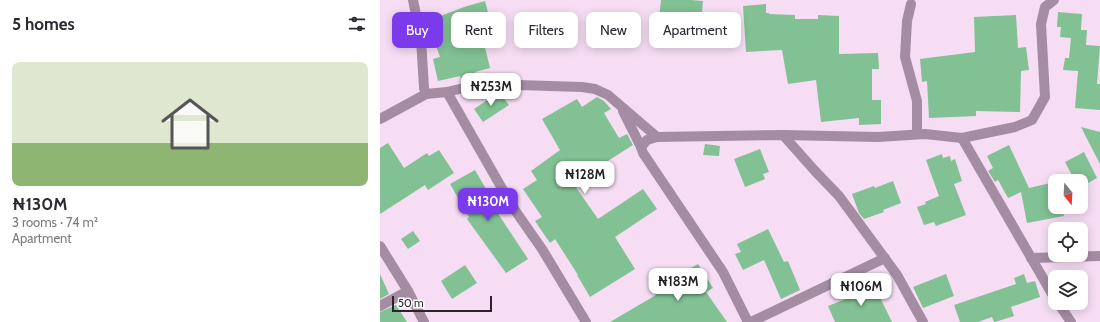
<!DOCTYPE html>
<meta charset="utf-8">
<style>
:root{--surface:#fff;--page:#f7f7f7;--text:#2b2b33;--muted:#7c7c81;--accent:#7c3aed}
body{margin:0;font-family:Cabin,sans-serif;background:var(--page);color:var(--text);height:100vh;display:flex;flex-direction:column;font-size:15px;white-space:nowrap}
*{box-sizing:border-box;margin:0}
p{font-size:13px;color:var(--muted)}
.icon{flex:none;width:22px;height:22px;fill:none;stroke:currentColor;stroke-width:2;stroke-linecap:round;stroke-linejoin:round}
.map{position:relative;flex:1;overflow:hidden}
.drawer{display:flex;flex-direction:column;background:var(--surface);width:380px}
.drawer>*{flex:none}
.guide{position:absolute;left:12px;top:12px;width:380px;height:36px;display:flex;gap:8px}
.needle{width:26px;rotate:162deg}
.fabs{position:absolute;left:668px;top:174px;display:grid;gap:8px}
.fabs a{display:grid;place-items:center;width:40px;height:40px;border-radius:8px;background:var(--surface);box-shadow:0 2px 10px #0003;font-size:20px}
.scale{position:absolute;left:12px;bottom:10px;width:100px;box-sizing:border-box;padding-left:4px;border:2px solid #2b222a;border-top:0;font-size:11px;line-height:14px;white-space:nowrap;color:#2b222a;-webkit-text-stroke:3px #fff;paint-order:stroke}
.price{position:absolute;translate:-50% -34px;padding:0 9px;border-radius:8px;background:#fff;color:#222;font-size:13px;line-height:26px;filter:drop-shadow(0 1px 2px #0008)}
.price::after{content:'';position:absolute;left:50%;top:24px;width:12px;height:9px;margin-left:-6px;background:inherit;clip-path:polygon(0 0,100% 0,50% 100%)}
.price.active{background:var(--accent);color:#fff}
ul{padding:0;list-style:none}
li{display:grid;align-content:center;gap:8px;height:212px;padding:0 12px}
li span{display:grid;place-items:center;height:124px;border-radius:8px;color:#555}
li>.icon{margin-inline-start:auto}
span .icon{width:72px;height:72px;fill:#fffc;stroke-width:1}
li b{font-size:17px}
h2{display:flex;justify-content:space-between;align-items:center;height:48px;padding:0 12px;font-size:17px}
.chip{padding:0 14px;border-radius:8px;background:var(--surface);box-shadow:0 2px 10px #0003;font-size:14px;line-height:36px}
.chip.active{background:var(--accent);color:#fff}
main{display:flex;flex:1;min-height:0}
.map>svg:first-child{display:block}
.building{fill:#81c193}
.lines{fill:none;stroke-linecap:round;stroke-linejoin:round}
.minor{stroke:#a48da3;stroke-width:10}
</style>
<main>
<section class="drawer">
<h2>5 homes<svg class="icon" aria-label="filters" viewBox="0 0 24 24"><path d="M4 7h16M4 17h16"/><circle cx="9" cy="7" r="2"/><circle cx="15" cy="17" r="2"/></svg></h2>
<ul>
<li><span style="background:linear-gradient(#dfe7d0 65%,#8fb573 0)"><svg class="icon" aria-label="home" viewBox="0 0 24 24"><path d="M3 11l9-7 9 7M6 9v11h12V9"/></svg></span><div><b>₦130M</b><p>3 rooms · 74 m²</p><p>Apartment</p></div></li>
</ul>
</section>
<div class="map">
<svg width="720" height="322" viewBox="0 0 720 322">
<rect width="100%" height="100%" fill="#f6ddf4"/>
<g class="building">
<path d="M281,0H311L323,1L321,24L279,19Z"/>
<path d="M105,1L114,35L103,39L110,68L95,72L97,79H95L82,82L80,76L58,81L53,59L60,57L47,21L87,6Z"/>
<path d="M386,4V13H389V14L415,15V19H438V15L459,16V54L498,53L499,69H492V100H501V124L479,125V118L441,122L436,80L408,84L402,50L366,52L363,6Z"/>
<path d="M678,12L702,14L701,30H707L706,45L720,46L717,84H720V110L695,108L698,71L683,70L685,58H689L691,38L680,37L681,27H677Z"/>
<path d="M636,15L638,48L646,47L649,70L641,71L640,112L596,111V116L549,118L547,81L542,82L540,59L595,52L594,17Z"/>
<path d="M119,92L129,105L103,122L94,109Z"/>
<path d="M217,97L224,101L231,109L224,113L239,138L247,134L253,145L193,183L218,219L263,189L277,209L235,237L255,269L210,297L197,275H198L175,239L170,243L155,221L162,217L143,189L157,180L151,171L180,150L162,119L197,99L202,107Z"/>
<path d="M701,127L720,132V164Z"/>
<path d="M8,143L24,168L47,153L49,156L59,150L74,173L48,190L45,185L0,214V148Z"/>
<path d="M325,144L340,146L339,156L323,155Z"/>
<path d="M629,145L649,188L675,182V207H682L684,216L647,223L641,192L628,198L618,180L615,182L608,171L613,168L607,156Z"/>
<path d="M380,149L389,172L383,174L385,179L365,187L354,159Z"/>
<path d="M704,152L717,178L701,187V181H695L685,162Z"/>
<path d="M562,154L563,158L570,156L571,161L575,159L582,181L574,184L586,215L556,226L554,222L544,225L537,207L546,204L545,202L559,196L546,160Z"/>
<path d="M95,170L106,189L103,191L148,259L126,273L87,219L89,217L70,184Z"/>
<path d="M513,181L521,203L503,210L504,212L484,219L479,213L472,194L494,186L495,188Z"/>
<path d="M388,229L404,262L408,261L420,290L401,299L384,260L363,270L355,254L361,252L357,244Z"/>
<path d="M33,231L40,241L28,249L21,239Z"/>
<path d="M318,264L333,288L326,292L347,322H230L276,295L273,290Z"/>
<path d="M85,265L97,283L72,299L61,281Z"/>
<path d="M0,274L9,294L0,299Z"/>
<path d="M566,274L574,296L543,308L533,287Z"/>
<path d="M644,274L647,283L655,281L660,297L631,307L634,316L615,322H614L612,317L598,322H580L574,305L636,284L634,278Z"/>
<path d="M492,281L512,322H455L448,306L476,295L473,290Z"/>
<path d="M16,305L27,322H0V312Z"/>
</g>
<g class="lines">
<g class="minor">
<path d="M33,0L41,39L44,88L46,94"/>
<path d="M531,4L527,21L525,57L537,101V134"/>
<path d="M67,92L132,206L162,249L206,322"/>
<path d="M243,111L261,147"/>
<path d="M0,119L46,94L67,92L92,86L138,85L202,87L215,89L228,95L277,137"/>
<path d="M403,135L435,171L459,196L473,215L517,275L543,322"/>
<path d="M582,138L675,299"/>
<path d="M0,246L28,291"/>
<path d="M651,258L720,256"/>
<path d="M678,303L691,322"/>
<path d="M0,306L28,291L44,322"/>
<path d="M368,322L343,272L263,153L261,147L267,140L277,137L403,135L498,137L545,134L582,138L635,127L652,120L665,97L661,24L665,7L674,0"/>
<path d="M371,322L505,258"/>
</g>
</g>
</svg>
<div class="fabs">
<a><svg class="needle" viewBox="-14 -14 28 28"><path d="M0-13l5 13h-10z" fill="#e53935"/><path d="M0 13l5-13h-10z" fill="#7c7c81"/></svg></a>
<a><svg class="icon" aria-label="locate" viewBox="0 0 24 24"><circle cx="12" cy="12" r="6"/><path d="M12 2v4M12 18v4M2 12h4M18 12h4"/></svg></a>
<a><svg class="icon" aria-label="layers" viewBox="0 0 24 24"><path d="M12 4l9 5-9 5-9-5zM3 14l9 5 9-5"/></svg></a>
</div>
<div class="scale">50 m</div>
<b class="price" style="left:111px;top:107px">₦253M</b>
<b class="price" style="left:205px;top:195px">₦128M</b>
<b class="price active" style="left:108px;top:222px">₦130M</b>
<b class="price" style="left:298px;top:302px">₦183M</b>
<b class="price" style="left:481px;top:307px">₦106M</b>
<div class="guide">
<a class="chip active">Buy</a>
<a class="chip">Rent</a>
<a class="chip">Filters</a>
<a class="chip">New</a>
<a class="chip">Apartment</a>
</div>
</div>
</main>
